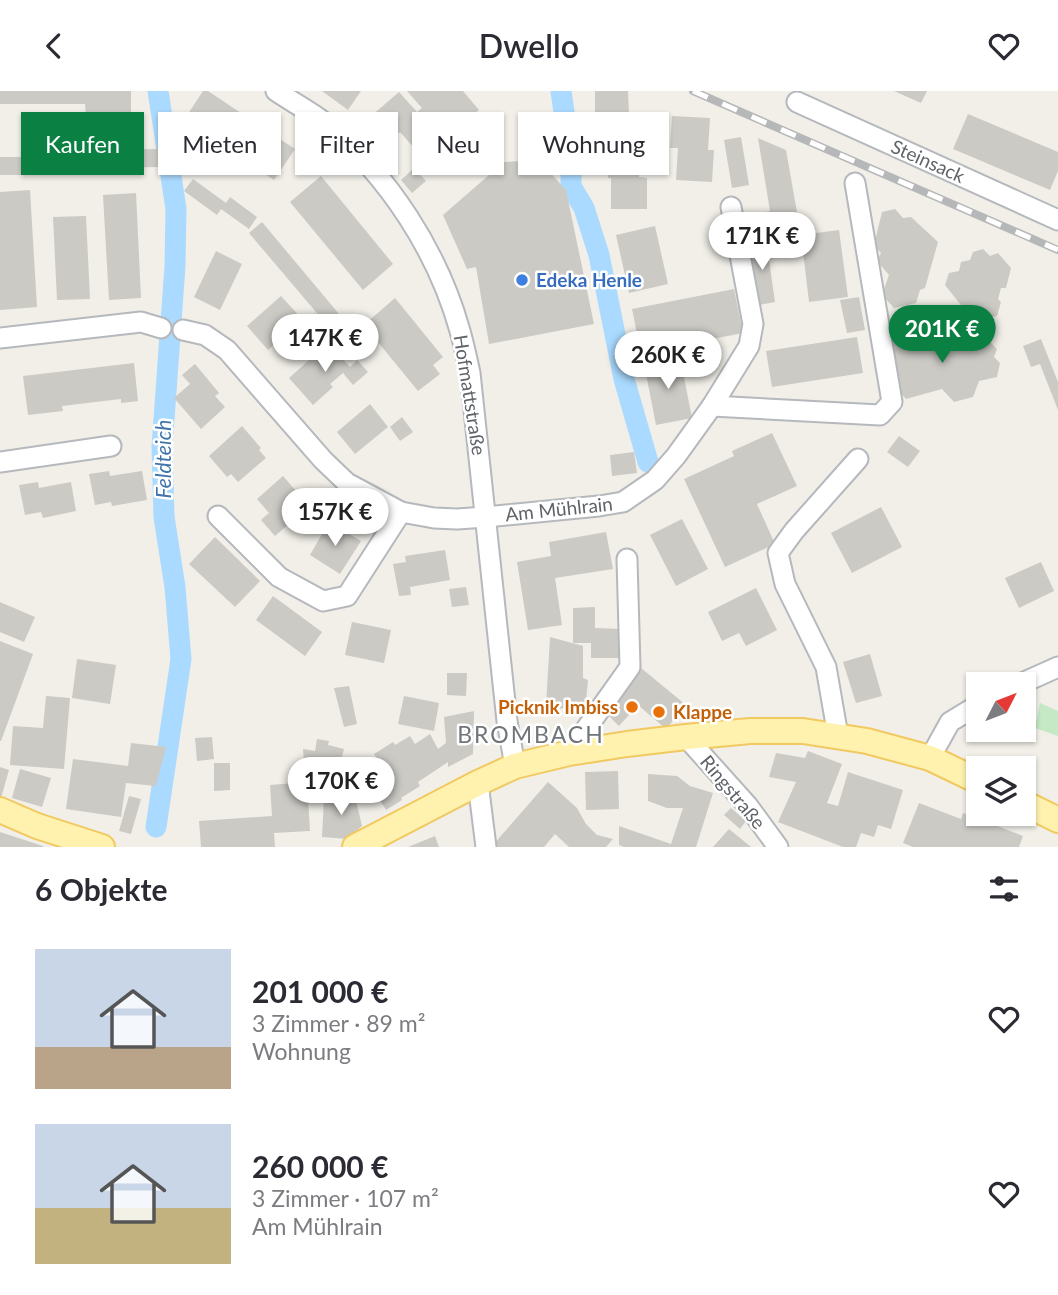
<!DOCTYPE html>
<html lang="de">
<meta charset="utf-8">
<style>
:root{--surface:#fff;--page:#f7f7f7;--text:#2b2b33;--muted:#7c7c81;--accent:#0b8043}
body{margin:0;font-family:Lato,sans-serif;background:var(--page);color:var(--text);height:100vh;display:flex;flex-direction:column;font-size:26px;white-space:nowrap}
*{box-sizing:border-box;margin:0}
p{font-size:23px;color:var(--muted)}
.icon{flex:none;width:38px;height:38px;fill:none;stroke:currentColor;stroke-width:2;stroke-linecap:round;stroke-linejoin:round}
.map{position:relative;height:756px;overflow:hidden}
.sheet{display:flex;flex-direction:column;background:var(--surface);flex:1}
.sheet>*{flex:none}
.top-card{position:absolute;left:21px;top:21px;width:700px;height:63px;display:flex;gap:14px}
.needle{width:46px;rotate:48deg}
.controls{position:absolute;left:966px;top:581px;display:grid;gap:14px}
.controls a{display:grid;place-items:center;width:70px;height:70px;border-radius:0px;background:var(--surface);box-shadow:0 2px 5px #0004;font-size:35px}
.price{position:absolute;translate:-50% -60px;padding:0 16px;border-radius:24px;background:#fff;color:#222;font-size:23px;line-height:46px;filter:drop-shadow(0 2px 4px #0008)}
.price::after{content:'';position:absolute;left:50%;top:42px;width:21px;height:16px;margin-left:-10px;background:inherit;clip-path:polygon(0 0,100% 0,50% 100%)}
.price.on{background:var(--accent);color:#fff}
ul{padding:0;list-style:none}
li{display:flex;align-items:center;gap:21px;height:175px;padding:0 35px}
li span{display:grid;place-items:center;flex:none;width:196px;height:140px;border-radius:0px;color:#555}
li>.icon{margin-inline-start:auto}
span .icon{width:84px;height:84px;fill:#fffc;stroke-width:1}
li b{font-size:30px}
h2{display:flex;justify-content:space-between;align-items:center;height:84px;padding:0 35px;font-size:30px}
.chip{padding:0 24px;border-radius:0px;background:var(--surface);box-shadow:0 2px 5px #0004;font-size:24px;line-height:63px}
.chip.on{background:var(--accent);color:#fff}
header{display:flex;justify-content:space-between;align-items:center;height:91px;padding:0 35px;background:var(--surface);font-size:32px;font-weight:600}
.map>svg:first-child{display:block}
.green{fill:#c5e8c5}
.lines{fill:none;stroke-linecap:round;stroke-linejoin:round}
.canal{stroke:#aadaff;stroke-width:21}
.building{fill:#cccac5}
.minor-casing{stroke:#b5b8bc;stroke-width:23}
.major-casing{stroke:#f2c960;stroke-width:28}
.minor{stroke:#fff;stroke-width:19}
.major{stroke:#fff2af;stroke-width:24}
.rail-casing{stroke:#b6b7b8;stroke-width:8}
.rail{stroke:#fff;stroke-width:5;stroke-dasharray:16;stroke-linecap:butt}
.shop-dot{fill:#3f7fe0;stroke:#fff;stroke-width:2.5}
.food-dot{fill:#e8710a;stroke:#fff;stroke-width:2.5}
.labels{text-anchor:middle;stroke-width:5;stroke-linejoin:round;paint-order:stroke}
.street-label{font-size:19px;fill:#5f6368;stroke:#fff}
.shop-label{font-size:19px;font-weight:bold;fill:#366cbe;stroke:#fff;text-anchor:start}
.food-label{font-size:19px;font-weight:bold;fill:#c56008;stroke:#fff;text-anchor:end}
.water-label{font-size:21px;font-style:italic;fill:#4174aa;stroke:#fff}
.quarter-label{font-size:23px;letter-spacing:2px;fill:#70757a;stroke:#fff}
</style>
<header><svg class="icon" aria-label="back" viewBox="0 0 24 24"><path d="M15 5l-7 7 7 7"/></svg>Dwello<svg class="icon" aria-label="heart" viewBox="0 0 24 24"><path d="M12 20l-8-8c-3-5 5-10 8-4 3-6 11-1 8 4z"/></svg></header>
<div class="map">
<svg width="1058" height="756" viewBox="0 0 1058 756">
<rect width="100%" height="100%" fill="#f1efe8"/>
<path class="green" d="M1040,612L1058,620V645L1035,637Z"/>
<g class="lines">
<g class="canal">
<path d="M561,0L571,70V95L584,117L599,164L624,288L648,371"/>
<path d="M156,736L181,568L175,496L164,426L162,356L175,175L176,118L158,0"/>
</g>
</g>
<g class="building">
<path d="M0,0H131V25H86L85,13H0Z"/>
<path d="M203,0H208L295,58L274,89L184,29Z"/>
<path d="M322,0H361L348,19Z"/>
<path d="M407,0H463L479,19L423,67L400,41L391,49L370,26L399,1L417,21L422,17Z"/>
<path d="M595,0H628L629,25H634V54H639V86L647,87V118H611V87H608V54H602V25H595Z"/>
<path d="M894,0H927L921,12Z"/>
<path d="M968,23L1058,61V80L1050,99L953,58Z"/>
<path d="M672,25L710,27L708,59H714L712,91L676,89L678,57H670Z"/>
<path d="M741,46L749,94L732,97L724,49Z"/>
<path d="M758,47L786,59L801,144L839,139L848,206L809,211L801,144L767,150L762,122L770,120Z"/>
<path d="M158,58L159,76L99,77V59Z"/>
<rect x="0" y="66" width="25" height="18"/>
<path d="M539,69L566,99L594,233L489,253L476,176L467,178L443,124L504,71Z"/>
<path d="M414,77L426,90L412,102L401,89Z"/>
<path d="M321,85L393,173L363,199L290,111Z"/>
<path d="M193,88L226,112L230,106L257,126L249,138L221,118L217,124L184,100Z"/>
<path d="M30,99L37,216L0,219V101Z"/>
<path d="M136,102L141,207L109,209L103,104Z"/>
<path d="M895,118L903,127L911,126L938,151L925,197L920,199L916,212L894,217L882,204L889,184L877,170L881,162L874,154L882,121Z"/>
<path d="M86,125L90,208L57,209L53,126Z"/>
<path d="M262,131L339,223L327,234L249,142Z"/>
<path d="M655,135L668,193L629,202L616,144Z"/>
<path d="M766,148L775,211L759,214L750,150Z"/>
<path d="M983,158L990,165L998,162L1011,177L1006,197H1001L998,208L1001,211L997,225L989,227L981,219L968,223L945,194L949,182L959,180L961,171L970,169L973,161Z"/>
<path d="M216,160L242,173L220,219L194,206Z"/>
<path d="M734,198L743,242L641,262L632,218Z"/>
<path d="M281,205L302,228L268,259L247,235Z"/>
<path d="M859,206L865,239L847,242L840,209Z"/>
<path d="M395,207L443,266L433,274L440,283L418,300L364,234Z"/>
<path d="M315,222L324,233L312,244L302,233Z"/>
<path d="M957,239L965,247L973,244L979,250L988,249L997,258L994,266L1000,272L997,286L979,290L973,306L954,311L942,298L906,308L893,294L888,264L893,252L902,251L904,244L919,241L930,253L942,252L945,242Z"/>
<path d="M857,246L863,282L772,296L766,260Z"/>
<path d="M1041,248L1058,291V319L1040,273L1031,276L1023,255Z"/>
<path d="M328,252L350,276L357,269L368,281L353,294L343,282L330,293L333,296L313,314L289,287Z"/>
<path d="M680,266L692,327L656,334L644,273Z"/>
<path d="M134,272L138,310L121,312V308L62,315L63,320L28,324L23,285Z"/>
<path d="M195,273L219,302L215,305L225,316L201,338L174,307L190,293L182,284Z"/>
<path d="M370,313L388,336L355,363L337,341Z"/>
<path d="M402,326L413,341L400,350L390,336Z"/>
<path d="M242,335L261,357L259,359L266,367L238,391L231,383L227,386L209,365Z"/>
<path d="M772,342L797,395L757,413L775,453L725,476L684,388L734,365L732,360Z"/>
<path d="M899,345L920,360L908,376L887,361Z"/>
<path d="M634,361L637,382L612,385L610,364Z"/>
<path d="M109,380L110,385L142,380L147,409L112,415L111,411L95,414L89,383Z"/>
<path d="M283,385L309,415L275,445L261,429L269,422L257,408Z"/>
<path d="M38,391L39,397L71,391L76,420L43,427L41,421L25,424L19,394Z"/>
<path d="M881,416L902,456L852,482L831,442Z"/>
<path d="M682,428L708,478L676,495L650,444Z"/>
<path d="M329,431L361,450L340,483L310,464Z"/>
<path d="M606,441L613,478L555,487L562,534L528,539L517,471L551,465L549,451Z"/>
<path d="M215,446L260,490L235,516L189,473Z"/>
<path d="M445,459L450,489L410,496L411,504L399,505L393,473L406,471L405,465Z"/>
<path d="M1041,471L1054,500L1019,517L1005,487Z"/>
<path d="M466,496L469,514L452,516L449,498Z"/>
<path d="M756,497L777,539L746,555L739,542L722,550L708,521Z"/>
<path d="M273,505L322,541L305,565L256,529Z"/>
<path d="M0,511L35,526L24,551L0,541Z"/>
<path d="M595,516V537L622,538V567H591V552H573V517Z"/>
<path d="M352,531L391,539L384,572L345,564Z"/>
<path d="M550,546L583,555V587L588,589L585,621L546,615Z"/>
<path d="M0,550L33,563L1,650H0Z"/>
<path d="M870,563L882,605L856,612L843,571Z"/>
<path d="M77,568L116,574L110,613L72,607Z"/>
<path d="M641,577L686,614L666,638L638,614L619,635L604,620Z"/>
<path d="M447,582H467L466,605L447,604Z"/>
<path d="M349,595L357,633L344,636L334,597Z"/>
<path d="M46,605L70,607L64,678L10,674L13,635L43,637Z"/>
<path d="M404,605L439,612L434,640L398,633Z"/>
<path d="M474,620L473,663L448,676V671L418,691L420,695L401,707L402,709L386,719L361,678L377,668L374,663L393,651L395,654L410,645L415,653L430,643L438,658L446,652L444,626Z"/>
<path d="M212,646L214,668L197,670L195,647Z"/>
<path d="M317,648L329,650L328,654L344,658L336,690L320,686L322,677L304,673L303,658L315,660Z"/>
<path d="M131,652L166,656L156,695L126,692L121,726L66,718L73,668L128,675Z"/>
<path d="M808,660L842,673L827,712L838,715L848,681L903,699L891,738L878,734L874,746L861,742L856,756H843L778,731L796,691L769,686L776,662L805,667Z"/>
<path d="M214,672H230V699L214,700Z"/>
<path d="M0,676L9,679L1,707H0Z"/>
<path d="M20,678L51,687L42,716L12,707Z"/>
<path d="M618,680L619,718L586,719L585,681Z"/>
<path d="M648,683L677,685L690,695L713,702L696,756H624L619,754V735L671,753L683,717H667L648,710Z"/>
<path d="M307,691L310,740L274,742L275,756H201L199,730L272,725L270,694Z"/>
<path d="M548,691L577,717L586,733L597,744L613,748L606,756H569L555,743L544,756H495L493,754Z"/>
<path d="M129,705L141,708L131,743L119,740Z"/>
<path d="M355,705L362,735L347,748L322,746L324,707Z"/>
<path d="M919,712L961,728L963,722L1023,745L1019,756H913L903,752Z"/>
<path d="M731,717L746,730L740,738L724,724Z"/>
<path d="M729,738L751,756H713Z"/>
<path d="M0,741L43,755V756H0Z"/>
<path d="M435,745L439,756H408Z"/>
</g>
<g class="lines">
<g class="minor-casing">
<g id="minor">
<path d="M276,0C292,11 310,20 325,32C389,85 438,161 460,240C464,254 467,268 470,282L507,630L515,675"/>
<path d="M797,11L1058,129"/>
<path d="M183,239L205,244L227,259L323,369L347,392L401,421L434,427L457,428L486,426L599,415L623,411L655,389L676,365L712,315L749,255L753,233L731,116"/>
<path d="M0,247L141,231L161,237"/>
<path d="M712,315L880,324L892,311L855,92"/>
<path d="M0,371L111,355"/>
<path d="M218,425L279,486L323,510L347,505L401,421"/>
<path d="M1020,593L1058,576"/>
<path d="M838,645L826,576L785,493L778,462L794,440L858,368"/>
<path d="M686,646L748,715L778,756"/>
<path d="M569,662L630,576L627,468"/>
<path d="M930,667L950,631L978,614"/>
<path d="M478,692L486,756"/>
</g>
</g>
<g class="major-casing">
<g id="major">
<path d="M1024,712L1058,729"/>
<path d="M0,719L37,735L102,756"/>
<path d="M355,756L478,692L515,675L569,662L627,653L686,646L750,640H803L867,650L930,667L978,690"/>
</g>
</g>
<use href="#minor" class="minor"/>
<use href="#major" class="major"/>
<g class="rail-casing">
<path id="rail" d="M693,0L1058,159"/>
</g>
<use href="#rail" class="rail"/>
</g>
<circle class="shop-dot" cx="522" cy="189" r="7"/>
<g class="food-dot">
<circle cx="632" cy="616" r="7"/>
<circle cx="659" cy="621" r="7"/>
</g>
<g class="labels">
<g class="street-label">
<text transform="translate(928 70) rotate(24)" y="7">Steinsack</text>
<text transform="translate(470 304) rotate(81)" y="7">Hofmattstraße</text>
<text transform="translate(559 418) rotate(-6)" y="7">Am Mühlrain</text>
<text transform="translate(733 701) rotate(50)" y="7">Ringstraße</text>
</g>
<g class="shop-label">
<text x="536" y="196">Edeka Henle</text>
</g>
<g class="food-label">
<text x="618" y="623">Picknik Imbiss</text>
<text x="673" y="628" text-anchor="start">Klappe</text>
</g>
<g class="water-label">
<text transform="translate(164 368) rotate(-90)" y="7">Feldteich</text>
</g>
<g class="quarter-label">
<text x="531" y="652">BROMBACH</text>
</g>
</g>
</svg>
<div class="controls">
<a><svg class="needle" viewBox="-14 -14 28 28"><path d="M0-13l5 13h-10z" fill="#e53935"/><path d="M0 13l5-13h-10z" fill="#7c7c81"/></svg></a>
<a><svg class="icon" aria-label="layers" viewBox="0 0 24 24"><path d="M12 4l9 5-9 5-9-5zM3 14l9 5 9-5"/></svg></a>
</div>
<b class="price" style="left:762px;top:181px">171K €</b>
<b class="price on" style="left:942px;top:274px">201K €</b>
<b class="price" style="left:325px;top:283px">147K €</b>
<b class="price" style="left:668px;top:300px">260K €</b>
<b class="price" style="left:335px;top:457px">157K €</b>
<b class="price" style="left:341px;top:726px">170K €</b>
<div class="top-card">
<a class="chip on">Kaufen</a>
<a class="chip">Mieten</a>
<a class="chip">Filter</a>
<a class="chip">Neu</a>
<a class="chip">Wohnung</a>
</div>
</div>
<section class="sheet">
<h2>6 Objekte<svg class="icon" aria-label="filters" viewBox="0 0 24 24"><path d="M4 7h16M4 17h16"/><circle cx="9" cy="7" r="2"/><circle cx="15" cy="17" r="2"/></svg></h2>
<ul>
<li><span style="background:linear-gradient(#c9d6e8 70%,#b9a48a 0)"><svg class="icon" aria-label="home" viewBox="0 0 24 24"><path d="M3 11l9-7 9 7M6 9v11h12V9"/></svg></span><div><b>201 000 €</b><p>3 Zimmer · 89 m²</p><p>Wohnung</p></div><svg class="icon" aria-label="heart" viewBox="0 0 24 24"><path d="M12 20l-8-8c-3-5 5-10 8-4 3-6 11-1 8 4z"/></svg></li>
<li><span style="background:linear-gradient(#c9d6e8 60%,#c2b280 0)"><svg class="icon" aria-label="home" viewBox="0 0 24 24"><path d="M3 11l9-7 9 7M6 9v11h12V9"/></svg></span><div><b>260 000 €</b><p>3 Zimmer · 107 m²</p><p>Am Mühlrain</p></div><svg class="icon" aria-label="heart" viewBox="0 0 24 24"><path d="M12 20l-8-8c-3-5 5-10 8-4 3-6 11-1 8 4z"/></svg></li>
</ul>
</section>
